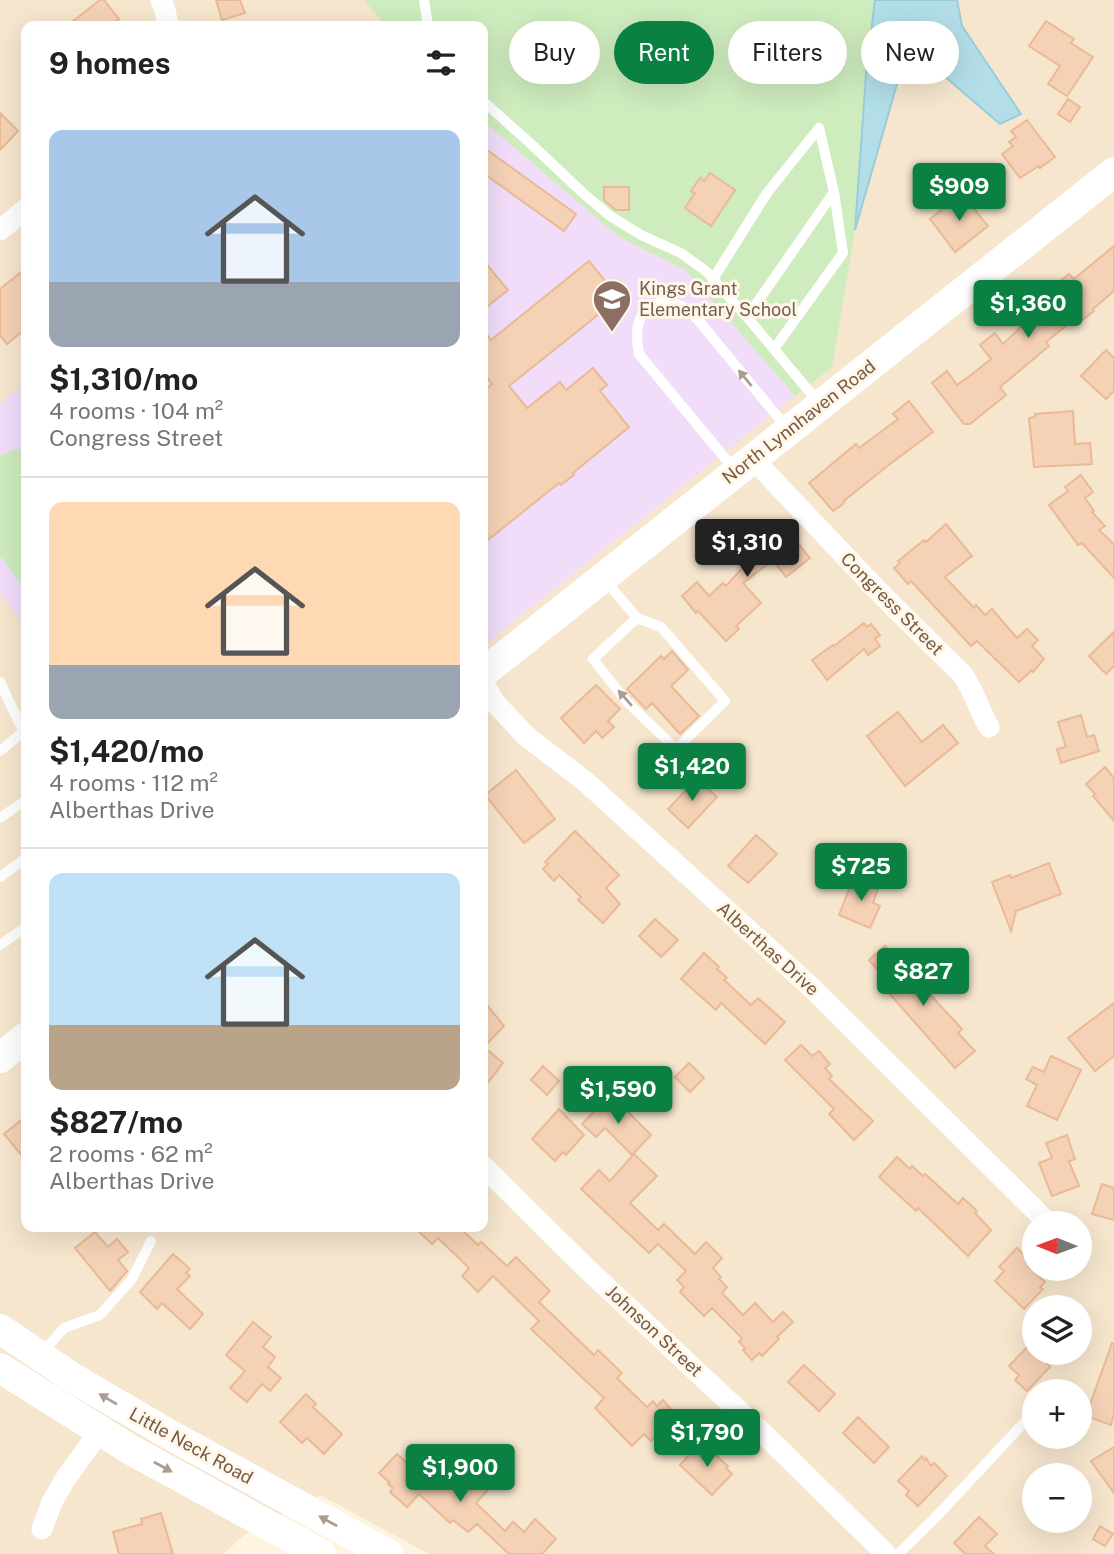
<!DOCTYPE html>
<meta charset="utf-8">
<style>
:root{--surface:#fff;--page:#f2f2f2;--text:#222;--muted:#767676;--line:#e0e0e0;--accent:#0b8043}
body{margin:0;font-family:"Public Sans",sans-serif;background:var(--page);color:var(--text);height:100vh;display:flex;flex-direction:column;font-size:26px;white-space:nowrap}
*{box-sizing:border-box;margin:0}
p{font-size:23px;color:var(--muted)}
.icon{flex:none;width:38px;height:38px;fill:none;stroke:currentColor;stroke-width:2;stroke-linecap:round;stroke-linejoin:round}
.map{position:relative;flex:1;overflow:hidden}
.drawer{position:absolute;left:21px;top:21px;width:467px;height:1211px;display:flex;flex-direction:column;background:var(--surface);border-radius:14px;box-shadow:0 7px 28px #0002}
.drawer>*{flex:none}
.banner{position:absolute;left:509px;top:21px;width:499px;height:63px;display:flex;gap:14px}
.needle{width:46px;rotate:271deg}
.fabs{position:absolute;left:1022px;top:1211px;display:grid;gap:14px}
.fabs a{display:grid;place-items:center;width:70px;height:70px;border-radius:50%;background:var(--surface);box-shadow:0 7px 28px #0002;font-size:35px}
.price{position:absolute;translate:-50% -60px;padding:0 16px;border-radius:7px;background:var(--accent);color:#fff;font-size:23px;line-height:46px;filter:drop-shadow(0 2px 4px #0008)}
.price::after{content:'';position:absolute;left:50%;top:42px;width:21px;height:16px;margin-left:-10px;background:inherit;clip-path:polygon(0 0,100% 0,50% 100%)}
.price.current{background:#222;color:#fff}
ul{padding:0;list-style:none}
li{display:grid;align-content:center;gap:14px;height:371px;padding:0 28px}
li+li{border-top:2px solid var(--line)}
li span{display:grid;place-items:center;height:217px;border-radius:14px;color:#555}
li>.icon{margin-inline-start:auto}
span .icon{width:126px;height:126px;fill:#fffc;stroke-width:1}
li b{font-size:30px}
h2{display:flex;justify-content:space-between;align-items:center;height:84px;padding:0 28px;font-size:30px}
.pill{padding:0 24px;border-radius:32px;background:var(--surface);box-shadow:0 7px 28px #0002;font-size:24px;line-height:63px}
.pill.current{background:var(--accent);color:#fff}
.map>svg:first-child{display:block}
.residential{fill:#f6e6ce;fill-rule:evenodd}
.education{fill:#f1ddfa}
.green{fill:#ceecbe}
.water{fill:#b3dee8;stroke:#99cddb;stroke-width:2}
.building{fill:#f5d2b6;stroke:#e9ba95;stroke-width:2}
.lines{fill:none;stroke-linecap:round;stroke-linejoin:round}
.lane{stroke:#fff;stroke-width:10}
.street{stroke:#fff;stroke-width:21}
.secondary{stroke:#fff;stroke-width:30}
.oneway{fill:#ad9c90}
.labels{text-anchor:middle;stroke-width:6;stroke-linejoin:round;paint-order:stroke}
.education-label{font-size:18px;fill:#785e54;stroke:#fff7e8;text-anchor:start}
.street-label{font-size:18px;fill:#765a46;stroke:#fff7e8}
</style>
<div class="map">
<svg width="1114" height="1554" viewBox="0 0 1114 1554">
<rect width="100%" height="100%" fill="#fef4e0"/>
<path class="residential" d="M0,0H1114V1554H429L320,1495L245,1534L224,1554H0ZM26,26H483V1227H26ZM1034,1223H1080V1269H1034ZM1034,1307H1080V1353H1034ZM1034,1391H1080V1437H1034ZM1034,1475H1080V1521H1034Z"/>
<g class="education">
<path d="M483,121L619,237L686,270L795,396L483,646Z"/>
<path d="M26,383V628L0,593V404Z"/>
</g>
<g class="green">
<path d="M364,0H875L866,75L855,230L832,367L795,396L686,270L619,237L483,121V26H386Z"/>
<path d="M26,448V590L0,556V456L13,450Z"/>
</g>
<path class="water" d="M875,0H957L962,26L1021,114L1000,124L935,68L899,77L855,230L866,75Z"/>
<g class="building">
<path d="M100,0H104L119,19L110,26H67Z"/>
<path d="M216,0H240L245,13L222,20Z"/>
<path d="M1046,21L1074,39L1071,43L1093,57L1067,96L1048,84L1060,66L1029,46Z"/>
<path d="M1068,99L1080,107L1070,122L1058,114Z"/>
<path d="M0,113L18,131L0,150Z"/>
<path d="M1027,120L1055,157L1040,168L1039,166L1020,178L1002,154L1013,146L1009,142L1016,137L1011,131Z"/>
<path d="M483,147L576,214L564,231L483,173Z"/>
<path d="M710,173L735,190L711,226L685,208L695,193L691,191L700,178L704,181Z"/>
<path d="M604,187H629V210H616L604,200Z"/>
<path d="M962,194L988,226L955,252L930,219Z"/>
<path d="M1114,246V291L1093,309L1094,311L1082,320L1080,317L1073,323L1072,321L1046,342L1049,346L1000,387L1006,395L970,424H964L932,383L947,371L957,385L971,375L991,359L980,345L995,333L1003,344L1039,310L1037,307L1058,291L1055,285L1069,274L1074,279Z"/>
<path d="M483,260L508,290L483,310Z"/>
<path d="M589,261L619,298L509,386L527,408L560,382L566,390L593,368L607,385L600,391L629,427L573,473L574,475L561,485L559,483L483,544V391L492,384L483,373V330L491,340Z"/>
<path d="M26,268V328L7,344L0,335V289Z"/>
<path d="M1106,350L1114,358V391L1106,399L1081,376Z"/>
<path d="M909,401L933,432L890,464L845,500L843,504L833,511L809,483L856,444L859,448L898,419L893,414Z"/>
<path d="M1073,411L1075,444L1090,443L1092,464L1034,467L1029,418L1035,417V414Z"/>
<path d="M1081,475L1093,492L1085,498L1094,511L1092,512L1105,526L1099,530L1114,544V578L1082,543L1078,545L1049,505L1068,491L1065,487Z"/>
<path d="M779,520L810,558L786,577L773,560L743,583L761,603L736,626L739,629L726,641L698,611L696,613L682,596L697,582L709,596L723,583L726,586L746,564L734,550L760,530L763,533Z"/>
<path d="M946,524L972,556L945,577L974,608L976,605L985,615L992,609L1017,638L1027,629L1038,640L1032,646L1044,659L1033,672L1032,670L1019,682L977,641L971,646L911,581L908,584L894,568L900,563L898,561L924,540L926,542Z"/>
<path d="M864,623L867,627L871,624L880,635L875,639L880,646L868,655L864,649L827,680L812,660L833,645L834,646Z"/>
<path d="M1114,632V666L1106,674L1089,656Z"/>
<path d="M672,651L688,670L671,686L699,716L680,734L652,703L646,709L627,689L661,656L664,659Z"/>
<path d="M596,685L620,709L608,721L614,727L602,738L596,731L584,743L561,718Z"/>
<path d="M898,712L922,742L943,725L958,743L905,786L867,736Z"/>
<path d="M1081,715L1087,737L1094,735L1099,751L1061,763L1057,749L1066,747L1058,722Z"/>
<path d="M1105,767L1114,778V821L1093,796L1095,794L1086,784Z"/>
<path d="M516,770L555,819L524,843L485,795Z"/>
<path d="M697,779L717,797L688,828L668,809Z"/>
<path d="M575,831L619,875L606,888L620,904L603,923L578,900L581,897L559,875L554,881L543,869L548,864L545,862Z"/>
<path d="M756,835L777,854L748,883L728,866Z"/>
<path d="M1049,863L1061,894L1016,911L1011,931L992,882L1010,875L1011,878Z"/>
<path d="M854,877L879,886L873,903L880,906L870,928L839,915Z"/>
<path d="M655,919L678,940L661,957L639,936Z"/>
<path d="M885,946L962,1029L958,1033L975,1051L955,1068L888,992L893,987L869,960Z"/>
<path d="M704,953L719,967L717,969L727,978L724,980L751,1005L758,998L785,1022L765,1044L721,1003L716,1010L681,979Z"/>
<path d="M483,1000L504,1026L484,1047L503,1063L483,1089Z"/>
<path d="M1114,1003V1056L1095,1071L1068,1038Z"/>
<path d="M801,1045L812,1056L819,1051L830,1064L825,1068L832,1076L829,1079L873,1121L854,1140L829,1114L834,1109L785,1060Z"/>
<path d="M1051,1056L1081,1070L1057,1120L1027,1106L1037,1085L1026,1079L1033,1067L1044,1072Z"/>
<path d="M689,1063L704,1078L690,1092L675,1077Z"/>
<path d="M543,1066L559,1081L547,1095L531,1080Z"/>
<path d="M607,1098L615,1105L618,1102L651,1135L632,1155L605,1128L596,1137L582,1124Z"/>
<path d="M559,1109L584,1135L566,1155L563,1152L555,1161L532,1139Z"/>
<path d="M26,1116V1161L4,1134Z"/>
<path d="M1067,1135L1075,1159L1069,1161L1079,1186L1052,1196L1039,1163L1052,1158L1046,1143Z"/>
<path d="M634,1154L657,1176L630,1203L658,1230L664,1224L695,1254L706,1242L722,1258L713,1268L721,1277L719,1279L727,1287L722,1293L743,1315L755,1303L773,1322L783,1312L793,1322L777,1337L779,1339L762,1356L759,1353L752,1360L743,1350L745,1348L739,1342L742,1338L712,1308L704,1316L680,1292L684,1287L677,1280L686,1271L658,1244L649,1253L581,1189L599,1170L610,1181Z"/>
<path d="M897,1157L910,1169L912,1166L923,1176L925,1174L958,1204L963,1198L977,1211L975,1213L991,1230L968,1256L918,1208L916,1211L879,1177Z"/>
<path d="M1102,1184L1114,1188V1220L1092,1214Z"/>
<path d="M414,1227H459L478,1245L481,1242L507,1266L516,1257L550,1291L539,1302L594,1355L598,1350L622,1373L617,1378L647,1407L653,1401L657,1406L663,1400L676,1415L651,1441L644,1434L632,1446L595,1408L604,1398L531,1329L539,1321L493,1276L478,1292L462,1276L469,1268L438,1238L432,1244Z"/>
<path d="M95,1232L108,1247L117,1239L128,1252L118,1260L127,1271L110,1291L75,1248Z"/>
<path d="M1017,1248L1031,1262L1028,1266L1045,1282L1040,1287L1043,1289L1024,1309L995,1281L1004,1271L999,1267Z"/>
<path d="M173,1254L190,1269L186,1273L190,1276L177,1289L203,1314L190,1329L162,1303L157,1309L140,1292Z"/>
<path d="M253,1322L271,1337L263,1347L275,1357L268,1367L281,1378L270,1391L262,1384L247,1402L230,1388L245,1371L226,1355Z"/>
<path d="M1112,1343L1114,1344V1414L1111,1425L1086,1416Z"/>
<path d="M1028,1346L1034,1350V1353H1038L1048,1362L1047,1363L1050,1367L1027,1391L1015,1380L1019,1375L1009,1366Z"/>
<path d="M804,1365L835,1394L819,1411L788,1382Z"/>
<path d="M306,1394L316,1404L313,1407L342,1434L324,1454L307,1438L302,1443L280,1422Z"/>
<path d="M858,1417L889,1447L874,1463L843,1433Z"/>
<path d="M700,1443L708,1451L709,1449L728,1466L726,1468L732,1474L712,1495L680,1465Z"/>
<path d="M1114,1447V1493L1091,1461Z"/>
<path d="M419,1452L454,1485L467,1471L487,1491L476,1503L505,1531L513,1522L524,1532L535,1519L556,1539L542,1554H509L477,1524L468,1532L453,1520L450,1523L419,1494L407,1507L390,1492L393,1488L388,1484L390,1483L379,1473L397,1454L408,1464Z"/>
<path d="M922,1456L925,1460L926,1458L931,1466L934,1463L947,1476L918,1506L906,1495L909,1491L898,1481Z"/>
<path d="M161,1513L173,1554H119L113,1532L142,1524L141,1519Z"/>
<path d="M979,1517L997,1534L985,1546L994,1554H965L954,1543Z"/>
<path d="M1100,1526L1113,1534L1105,1546L1093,1539Z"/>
</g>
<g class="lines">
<g class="lane">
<path d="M424,0L428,26"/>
<path d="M483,101L530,143L583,193L610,216L641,235L681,253L707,272L752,323L819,403"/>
<path d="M713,279L767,193L819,128L834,192L747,317"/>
<path d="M774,349L843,253L834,192"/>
<path d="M734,469L639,354C631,314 649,291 689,309L787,428"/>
<path d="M605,580L637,618L661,627L725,701L676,749L627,702L593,659L637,618"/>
<path d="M0,682L26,737"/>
<path d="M0,751L23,732"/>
<path d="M0,818L26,800"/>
<path d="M0,877L26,858"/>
<path d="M0,945L26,927"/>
<path d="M42,1353L64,1328L100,1315L132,1279L151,1241"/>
<path d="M898,1554L935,1518L1034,1412"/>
</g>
<g class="street">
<path d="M161,0L165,10L168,26"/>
<path d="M0,230L26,209"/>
<path d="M753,459L882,595L963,675C974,691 979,710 989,727"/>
<path d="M483,683L495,703L526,736L586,782L814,990L1048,1223"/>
<path d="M483,1166L584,1266L771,1441L886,1554"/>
<path d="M42,1529L52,1502L66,1478L100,1431"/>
</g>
<g class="secondary">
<path d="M483,673L1114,172"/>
<path d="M0,1058L26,1037"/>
<path d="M0,1329L73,1378L172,1436L388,1554"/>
<path d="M0,1368L131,1450L321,1554"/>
</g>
</g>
<defs><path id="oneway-solid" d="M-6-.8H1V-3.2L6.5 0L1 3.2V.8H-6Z" transform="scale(1.75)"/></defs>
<g class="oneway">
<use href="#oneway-solid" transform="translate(745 378) rotate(-129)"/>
<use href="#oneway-solid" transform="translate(625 698) rotate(-131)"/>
<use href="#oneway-solid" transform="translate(108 1399) rotate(-149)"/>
<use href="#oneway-solid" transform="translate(163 1467) rotate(29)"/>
<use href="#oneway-solid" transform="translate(328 1521) rotate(-151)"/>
</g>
<defs>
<g id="school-pin" transform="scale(2.0125)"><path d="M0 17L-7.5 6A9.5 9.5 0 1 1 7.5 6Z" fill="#8d6e63" stroke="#fff7e8"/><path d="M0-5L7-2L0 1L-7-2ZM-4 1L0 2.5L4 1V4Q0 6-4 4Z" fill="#fff"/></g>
</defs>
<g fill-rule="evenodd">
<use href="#school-pin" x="612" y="299"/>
</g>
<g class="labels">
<g class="education-label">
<text x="639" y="295">Kings Grant<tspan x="639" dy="21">Elementary School</tspan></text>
</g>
<g class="street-label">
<text transform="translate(799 422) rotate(-38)" y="6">North Lynnhaven Road</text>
<text transform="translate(892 604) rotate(45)" y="6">Congress Street</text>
<text transform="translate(768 949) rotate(42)" y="6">Alberthas Drive</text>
<text transform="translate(654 1331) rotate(43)" y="6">Johnson Street</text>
<text transform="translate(191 1446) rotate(29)" y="6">Little Neck Road</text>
</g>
</g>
</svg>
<div class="fabs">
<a><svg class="needle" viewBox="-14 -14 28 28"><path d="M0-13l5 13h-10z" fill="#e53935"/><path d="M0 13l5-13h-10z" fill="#767676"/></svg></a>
<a><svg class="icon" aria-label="layers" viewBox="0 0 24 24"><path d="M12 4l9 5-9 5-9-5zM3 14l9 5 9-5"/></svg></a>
<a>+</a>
<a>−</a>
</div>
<b class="price" style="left:959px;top:223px">$909</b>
<b class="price" style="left:1028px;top:340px">$1,360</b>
<b class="price current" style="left:747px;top:579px">$1,310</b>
<b class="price" style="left:692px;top:803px">$1,420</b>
<b class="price" style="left:861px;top:903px">$725</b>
<b class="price" style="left:923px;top:1008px">$827</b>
<b class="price" style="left:618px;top:1126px">$1,590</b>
<b class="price" style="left:707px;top:1469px">$1,790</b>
<b class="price" style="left:460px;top:1504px">$1,900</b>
<div class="banner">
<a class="pill">Buy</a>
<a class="pill current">Rent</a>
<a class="pill">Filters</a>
<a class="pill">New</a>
</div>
<section class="drawer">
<h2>9 homes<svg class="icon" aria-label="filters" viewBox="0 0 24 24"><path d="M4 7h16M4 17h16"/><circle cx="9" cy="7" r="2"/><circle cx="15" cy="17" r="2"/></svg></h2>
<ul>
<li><span style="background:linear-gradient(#a9c7e8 70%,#9aa5b1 0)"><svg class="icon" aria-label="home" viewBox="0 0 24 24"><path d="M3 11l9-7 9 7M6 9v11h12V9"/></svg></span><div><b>$1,310/mo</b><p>4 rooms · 104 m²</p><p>Congress Street</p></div></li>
<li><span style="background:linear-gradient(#ffd9b3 75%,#9aa5b1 0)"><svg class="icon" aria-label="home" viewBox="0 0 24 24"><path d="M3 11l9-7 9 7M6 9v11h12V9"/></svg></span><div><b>$1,420/mo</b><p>4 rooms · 112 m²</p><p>Alberthas Drive</p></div></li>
<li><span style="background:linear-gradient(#bfe0f5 70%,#b9a48a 0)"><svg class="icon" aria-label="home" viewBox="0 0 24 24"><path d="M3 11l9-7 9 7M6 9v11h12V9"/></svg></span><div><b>$827/mo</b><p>2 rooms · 62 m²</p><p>Alberthas Drive</p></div></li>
</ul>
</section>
</div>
